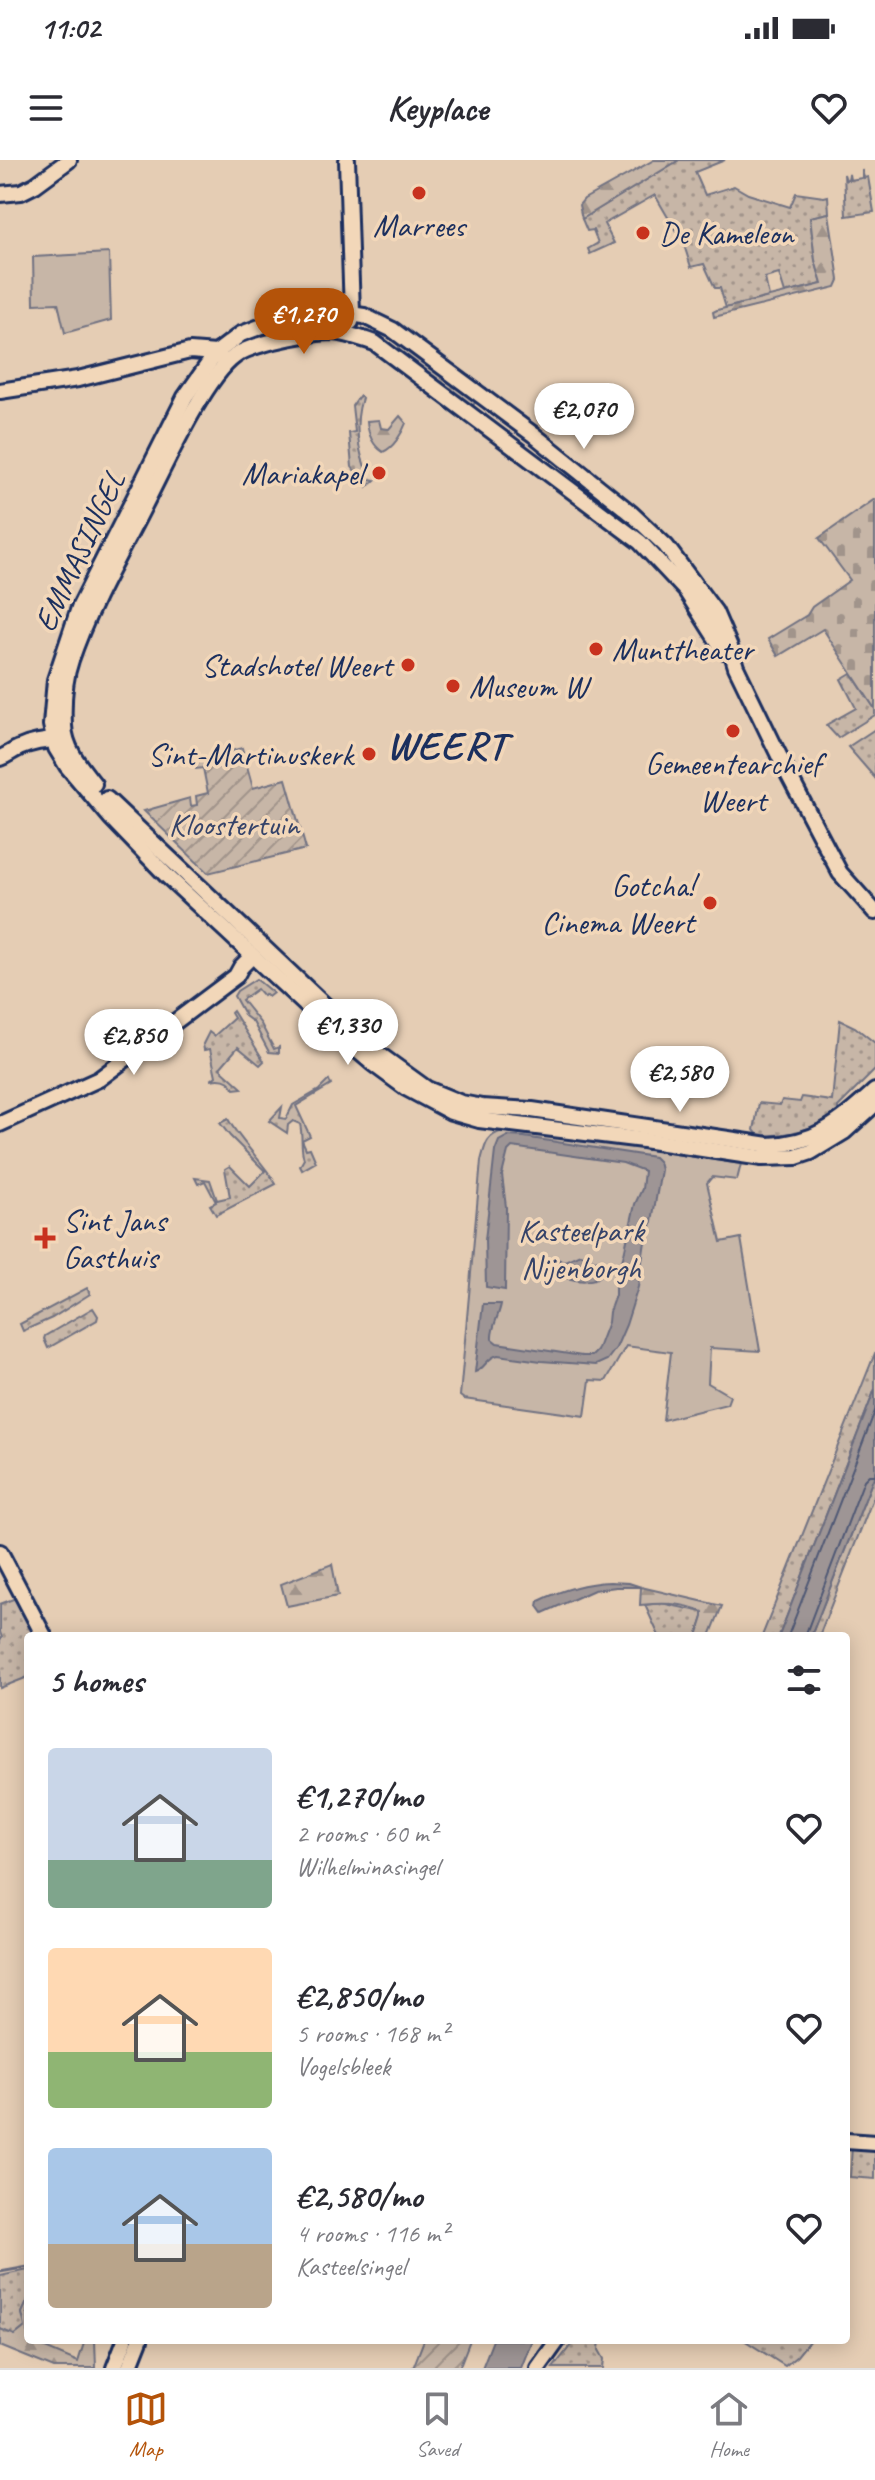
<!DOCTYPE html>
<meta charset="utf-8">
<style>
:root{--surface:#fff;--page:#f2f2f3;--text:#2b2b33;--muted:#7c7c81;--line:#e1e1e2;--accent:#b45309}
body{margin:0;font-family:Caveat,sans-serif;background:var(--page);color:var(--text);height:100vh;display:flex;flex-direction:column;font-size:30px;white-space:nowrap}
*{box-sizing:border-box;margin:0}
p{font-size:26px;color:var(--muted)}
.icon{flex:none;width:44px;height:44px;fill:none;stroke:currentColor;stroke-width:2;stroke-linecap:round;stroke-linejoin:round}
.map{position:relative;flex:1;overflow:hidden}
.side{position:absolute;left:24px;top:1472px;width:826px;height:712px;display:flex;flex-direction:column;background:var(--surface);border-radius:8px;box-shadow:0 4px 20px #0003}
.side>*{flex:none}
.price{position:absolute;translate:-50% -68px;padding:0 18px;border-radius:28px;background:#fff;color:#222;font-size:26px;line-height:52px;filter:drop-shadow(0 2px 4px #0008)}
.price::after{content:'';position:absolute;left:50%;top:48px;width:24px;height:18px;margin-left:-12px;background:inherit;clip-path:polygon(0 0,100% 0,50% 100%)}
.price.current{background:var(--accent);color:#fff}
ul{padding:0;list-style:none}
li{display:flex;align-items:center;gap:24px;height:200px;padding:0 24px}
li span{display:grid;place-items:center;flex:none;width:224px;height:160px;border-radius:8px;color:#555}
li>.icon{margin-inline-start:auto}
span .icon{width:96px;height:96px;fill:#fffc;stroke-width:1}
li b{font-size:34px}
h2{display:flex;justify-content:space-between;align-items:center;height:96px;padding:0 24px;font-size:34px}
.status{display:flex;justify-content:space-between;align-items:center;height:56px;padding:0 40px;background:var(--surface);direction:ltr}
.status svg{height:22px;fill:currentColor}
header{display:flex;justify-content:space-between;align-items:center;height:104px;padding:0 24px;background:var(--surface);font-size:36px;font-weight:800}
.dock{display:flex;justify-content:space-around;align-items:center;height:112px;border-top:2px solid var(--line);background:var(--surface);font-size:22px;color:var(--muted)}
.dock a{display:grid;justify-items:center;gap:4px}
.dock .current{color:var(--accent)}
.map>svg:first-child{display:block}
.grass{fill:url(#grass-dots);stroke:#717282;stroke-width:2}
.forest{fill:url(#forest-firs);stroke:#717282;stroke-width:2}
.cemetery{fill:url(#cemetery-stones);stroke:#717282;stroke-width:2}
.park{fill:#c7b6a7;stroke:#717282;stroke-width:2}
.garden{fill:url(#garden-furrows);stroke:#717282;stroke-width:2}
.water{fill:#9e9595;stroke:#6a6c7f;stroke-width:2}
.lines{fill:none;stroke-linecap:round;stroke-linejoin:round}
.shore{stroke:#4f5874;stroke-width:2}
.stream{stroke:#6a6c7f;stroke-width:3}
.tertiary-casing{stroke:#1b2f5e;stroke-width:20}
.tertiary{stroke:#f2d7b9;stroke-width:14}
.poi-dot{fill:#c8321e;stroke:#f2d7b9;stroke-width:3}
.labels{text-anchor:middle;stroke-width:7;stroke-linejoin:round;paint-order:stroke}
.poi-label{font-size:32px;fill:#1b2f5e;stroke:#f2d7b9;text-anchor:start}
.street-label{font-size:32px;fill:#1b2f5e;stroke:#f2d7b9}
.park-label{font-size:32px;fill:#354369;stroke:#f2d7b9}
.district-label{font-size:40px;font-weight:bold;letter-spacing:2px;fill:#1b2f5e;stroke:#f2d7b9}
</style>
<div class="status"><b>11:02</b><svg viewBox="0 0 49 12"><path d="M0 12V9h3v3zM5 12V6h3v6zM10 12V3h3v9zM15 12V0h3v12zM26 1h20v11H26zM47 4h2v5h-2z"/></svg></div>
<header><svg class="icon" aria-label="menu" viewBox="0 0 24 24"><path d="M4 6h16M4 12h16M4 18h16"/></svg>Keyplace<svg class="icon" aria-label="heart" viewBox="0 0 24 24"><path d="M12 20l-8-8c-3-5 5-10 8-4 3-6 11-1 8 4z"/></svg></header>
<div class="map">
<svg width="875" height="2208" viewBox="0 0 875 2208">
<defs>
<pattern id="grass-dots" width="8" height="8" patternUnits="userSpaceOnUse" patternTransform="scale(2)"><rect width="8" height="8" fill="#c7b6a7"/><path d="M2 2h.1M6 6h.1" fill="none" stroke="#a1948b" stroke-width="1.8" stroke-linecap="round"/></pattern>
<pattern id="forest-firs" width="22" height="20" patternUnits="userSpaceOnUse" patternTransform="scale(2)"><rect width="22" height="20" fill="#c7b6a7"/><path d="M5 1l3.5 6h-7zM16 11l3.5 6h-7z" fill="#a1948b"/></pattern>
<pattern id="cemetery-stones" width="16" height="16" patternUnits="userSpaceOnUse" patternTransform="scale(2)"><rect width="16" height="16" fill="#c7b6a7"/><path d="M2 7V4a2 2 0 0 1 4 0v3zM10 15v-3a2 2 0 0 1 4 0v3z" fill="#a1948b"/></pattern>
<pattern id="garden-furrows" width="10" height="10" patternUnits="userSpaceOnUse" patternTransform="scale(2)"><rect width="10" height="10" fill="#c7b6a7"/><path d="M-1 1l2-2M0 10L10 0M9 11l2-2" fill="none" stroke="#a1948b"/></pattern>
</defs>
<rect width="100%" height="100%" fill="#e5cdb4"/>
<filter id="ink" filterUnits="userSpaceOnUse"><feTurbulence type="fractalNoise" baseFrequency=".0125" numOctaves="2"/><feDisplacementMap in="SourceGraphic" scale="16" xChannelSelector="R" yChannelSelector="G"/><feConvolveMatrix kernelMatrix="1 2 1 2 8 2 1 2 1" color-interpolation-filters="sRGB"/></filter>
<g filter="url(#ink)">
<g class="grass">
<path d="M679,0H725L695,12L705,35L734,26L748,34L790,47L796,33L824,37L828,36L829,53L810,57L815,100L822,124L785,133L779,114L765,118L769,137L726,148L720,128H715L704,104L691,107L684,85L655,35L604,64L614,83L590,94L588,89L598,83L593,70L587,71L582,59Z"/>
<path d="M862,10L864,18L868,17L874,52L846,56L844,14L846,20L848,19L849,14L850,20L862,18Z"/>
<path d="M404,181L479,237L471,248L395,193Z"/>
<path d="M359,236L362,238C353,266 358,293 370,319L375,320L367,327L352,307L349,273L355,272L352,246Z"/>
<path d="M851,513L875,549V555L838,578L826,565L856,548L841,519Z"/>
<path d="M875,569V618L848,587Z"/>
<path d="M256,819L273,833L268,837L265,834L263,836L257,829L242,840L261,864L274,889L279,887V893L269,892L253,862L245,856L234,836L237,831Z"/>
<path d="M233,851L264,901L260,905L238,887L220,908L242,928L234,929C230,919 220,918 211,920L216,916L210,889L204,890L203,884L209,872L214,876L234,858L231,853Z"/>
<path d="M840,860L855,867L875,883V910L838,947V952C809,971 794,975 759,976L754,970L759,943L780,945L782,940L800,942L802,937L832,941Z"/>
<path d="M329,920L331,925L296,946L310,976L302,980L306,989L310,988L316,1002L302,1010L300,1006L304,999C300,988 303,976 300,964L293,961L288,965L287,973L269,961L282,947L280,958L286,959L293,945L319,930Z"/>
<path d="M228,959C241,983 262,1000 276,1024L216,1055L210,1045L216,1042L205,1021L198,1024L195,1018L210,1020L217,1040L230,1037L225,1009L230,1006L250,1026L265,1011L230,976L220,963Z"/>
<path d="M87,1128L90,1134L52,1158L23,1171L20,1164Z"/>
<path d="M93,1148L98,1156L97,1160L48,1188L44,1179L45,1176Z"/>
<path d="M875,1193V1229L779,1476H762Z"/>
<path d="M875,1314V1333L819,1476H811Z"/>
<path d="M16,1438L37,1476H28V1517L0,1528V1479L2,1478L0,1472V1444Z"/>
<path d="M661,1443L703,1452V1457L697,1476H659L645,1445Z"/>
<path d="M852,1986L875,1988V2019L850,2017Z"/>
<path d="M28,2110V2140L22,2153L26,2167L15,2176L0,2169V2116Z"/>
<path d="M575,2180H600L599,2190L604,2199L603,2208H553Z"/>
<path d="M744,2180H810L797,2196L785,2206Z"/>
</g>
<g class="forest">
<path d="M654,0H679L582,59L579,45L584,39Z"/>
<path d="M829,53L839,120L836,127L714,157L713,152L717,150L822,124L815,100L810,57Z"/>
<path d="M400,256L406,263C402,274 393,288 383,292C372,285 368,274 367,261L379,260L381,268L389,269Z"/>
<path d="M332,1404L338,1436L287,1446L281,1424Z"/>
<path d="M641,1427L722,1446L710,1476H697L703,1457V1452C683,1442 660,1443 640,1445Z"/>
<path d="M28,2140V2180H47L45,2188L78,2202L85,2180H95L96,2208H54L0,2186V2169L15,2175L25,2167L22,2153Z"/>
</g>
<path class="cemetery" d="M875,339V549L823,469L778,496L768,479L807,455L812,447L850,420L819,378Z"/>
<g class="park">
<path d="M109,93L111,160L65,173L58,143L34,144L33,97Z"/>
<path d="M503,971H526L741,1004L737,1020L712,1017L707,1023L721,1082L741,1078L760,1191L710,1188L708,1223L730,1236L727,1244L663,1260L671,1192L626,1186L606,1221L590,1220L585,1256L464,1239L460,1236L481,1001C485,986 486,975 503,971Z"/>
</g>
<g class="garden">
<path d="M242,588L253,628L286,619L306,689L208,713L144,651L190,638L191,646L197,645L196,636L208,633L203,608L196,609L194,601Z"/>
<path d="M424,2180H470L459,2208H413Z"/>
</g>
<g class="water">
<path d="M508,976L524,977L654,997L659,1002L661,1010L651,1067L646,1075L638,1127L626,1165L616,1188L607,1200L596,1205L541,1201L498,1195C487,1197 485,1209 475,1212L483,1144H501C499,1156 491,1168 492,1179L497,1183L582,1196H592L597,1191L608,1162L609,1152L615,1135V1124L624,1094L635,1044L642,1029L644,1011L623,1003L512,987L508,991L502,1015L506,1047L505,1130L486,1127L485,1080L495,991L499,981Z"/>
<path d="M580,1094L603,1103C607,1124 580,1122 567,1118L564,1113H546L543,1106L552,1103L550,1100L552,1098L565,1101Z"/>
<path d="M875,1229V1314L811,1476H779Z"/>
<path d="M610,1422L629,1423L641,1427H616L594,1430L543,1453L538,1446L539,1441C563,1429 584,1423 610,1422Z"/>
<path d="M493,2180H532L521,2208H482Z"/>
</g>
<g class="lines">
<g class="shore">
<path d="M788,1476L875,1251"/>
<path d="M805,1476L864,1320L869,1315H875"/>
</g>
<path class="stream" d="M0,2112L28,2107"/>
<g class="tertiary-casing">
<g id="tertiary">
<path d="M347,0L352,153L351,162"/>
<path d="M0,34L21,32L35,25L69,0"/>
<path d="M0,231L78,219L190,191L216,193L221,198"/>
<path d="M0,598C8,595 12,591 19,588C32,582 46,580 60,580"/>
<path d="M94,624C80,606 65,589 64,566C63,544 64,520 71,500C89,446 119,396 144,346C163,310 204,218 235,196C251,183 313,172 334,172C348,173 362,179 375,183L640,382L686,431L724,491"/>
<path d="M107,639L334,854L380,895L427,929L461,943L482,947L532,950L769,985C818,983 840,962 875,931"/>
<path d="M875,752L840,713L786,610L736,507L730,487L715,452L666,386L631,353L534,275L393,170L364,156L322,150L297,153L241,174L216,193L185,237L79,448L55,520L51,565L56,588L67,606L111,658L167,716L325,863L372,903L406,928L451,952L479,960L643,980L762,998L796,997L811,992L844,972L875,944"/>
<path d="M0,964L99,919L236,816L241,807L252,796"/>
<path d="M0,1392L44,1476"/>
<path d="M846,1981L875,1983"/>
<path d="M114,2208L125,2180"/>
<path d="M129,2208L140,2180"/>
<path d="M538,2208L558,2180"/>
</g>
</g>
<use href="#tertiary" class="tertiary"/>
</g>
</g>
<g class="poi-dot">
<circle cx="419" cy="33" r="8"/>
<circle cx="643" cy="73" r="8"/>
<circle cx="379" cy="313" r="8"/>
<circle cx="596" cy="489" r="8"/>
<circle cx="408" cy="505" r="8"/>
<circle cx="453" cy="526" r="8"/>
<circle cx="733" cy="571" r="8"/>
<circle cx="369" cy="594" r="8"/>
<circle cx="710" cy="743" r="8"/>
<path d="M41 1066h8v8h8v8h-8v8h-8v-8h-8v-8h8z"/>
</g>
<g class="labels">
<g class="poi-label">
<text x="419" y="76" text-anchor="middle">Marrees</text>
<text x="659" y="84">De Kameleon</text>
<text x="363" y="324" text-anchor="end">Mariakapel</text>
<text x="612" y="500">Munttheater</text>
<text x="392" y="516" text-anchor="end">Stadshotel Weert</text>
<text x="469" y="537">Museum W</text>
<text x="353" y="605" text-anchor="end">Sint-Martinuskerk</text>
<text x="733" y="614" text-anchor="middle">Gemeentearchief<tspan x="733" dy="37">Weert</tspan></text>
<text x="694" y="736" text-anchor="end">Gotcha!<tspan x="694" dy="37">Cinema Weert</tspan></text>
<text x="63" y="1071">Sint Jans<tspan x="63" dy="37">Gasthuis</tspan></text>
</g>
<g class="street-label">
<text transform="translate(79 391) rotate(-65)" y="11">EMMASINGEL</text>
</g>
<g class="park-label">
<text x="234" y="675">Kloostertuin</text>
<text x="581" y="1081">Kasteelpark<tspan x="581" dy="37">Nijenborgh</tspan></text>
</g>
<g class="district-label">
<text x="447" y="599">WEERT</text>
</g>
</g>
</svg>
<b class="price current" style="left:304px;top:196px">€1,270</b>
<b class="price" style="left:584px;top:291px">€2,070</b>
<b class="price" style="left:348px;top:907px">€1,330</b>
<b class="price" style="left:134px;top:917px">€2,850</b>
<b class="price" style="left:680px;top:954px">€2,580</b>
<section class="side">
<h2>5 homes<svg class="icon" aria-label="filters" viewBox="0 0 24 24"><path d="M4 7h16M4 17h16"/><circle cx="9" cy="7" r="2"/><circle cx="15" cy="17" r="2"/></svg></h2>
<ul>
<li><span style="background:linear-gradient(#c9d6e8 70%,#7fa58c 0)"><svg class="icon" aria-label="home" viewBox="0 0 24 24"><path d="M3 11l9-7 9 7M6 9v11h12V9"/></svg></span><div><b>€1,270/mo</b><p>2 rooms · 60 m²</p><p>Wilhelminasingel</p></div><svg class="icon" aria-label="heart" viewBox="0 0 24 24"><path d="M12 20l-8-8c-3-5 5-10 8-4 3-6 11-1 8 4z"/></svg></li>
<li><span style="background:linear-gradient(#ffd9b3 65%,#8fb573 0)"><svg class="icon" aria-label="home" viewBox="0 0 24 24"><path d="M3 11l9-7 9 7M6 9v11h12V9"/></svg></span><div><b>€2,850/mo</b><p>5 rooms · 168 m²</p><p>Vogelsbleek</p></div><svg class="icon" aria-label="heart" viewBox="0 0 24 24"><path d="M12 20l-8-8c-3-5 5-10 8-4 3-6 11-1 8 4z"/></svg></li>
<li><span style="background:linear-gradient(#a9c7e8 60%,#b9a48a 0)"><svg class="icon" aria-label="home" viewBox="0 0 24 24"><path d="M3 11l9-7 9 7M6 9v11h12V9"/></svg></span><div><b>€2,580/mo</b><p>4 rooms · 116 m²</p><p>Kasteelsingel</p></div><svg class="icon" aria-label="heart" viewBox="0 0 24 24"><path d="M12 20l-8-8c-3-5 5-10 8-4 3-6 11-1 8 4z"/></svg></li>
</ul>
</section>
</div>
<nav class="dock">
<a class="current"><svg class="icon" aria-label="map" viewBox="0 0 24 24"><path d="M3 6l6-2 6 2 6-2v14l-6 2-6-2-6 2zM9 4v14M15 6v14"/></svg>Map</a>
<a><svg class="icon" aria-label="saved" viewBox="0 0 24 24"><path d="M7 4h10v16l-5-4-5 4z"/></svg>Saved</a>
<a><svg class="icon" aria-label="home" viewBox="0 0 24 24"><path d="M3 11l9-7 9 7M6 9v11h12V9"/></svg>Home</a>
</nav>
